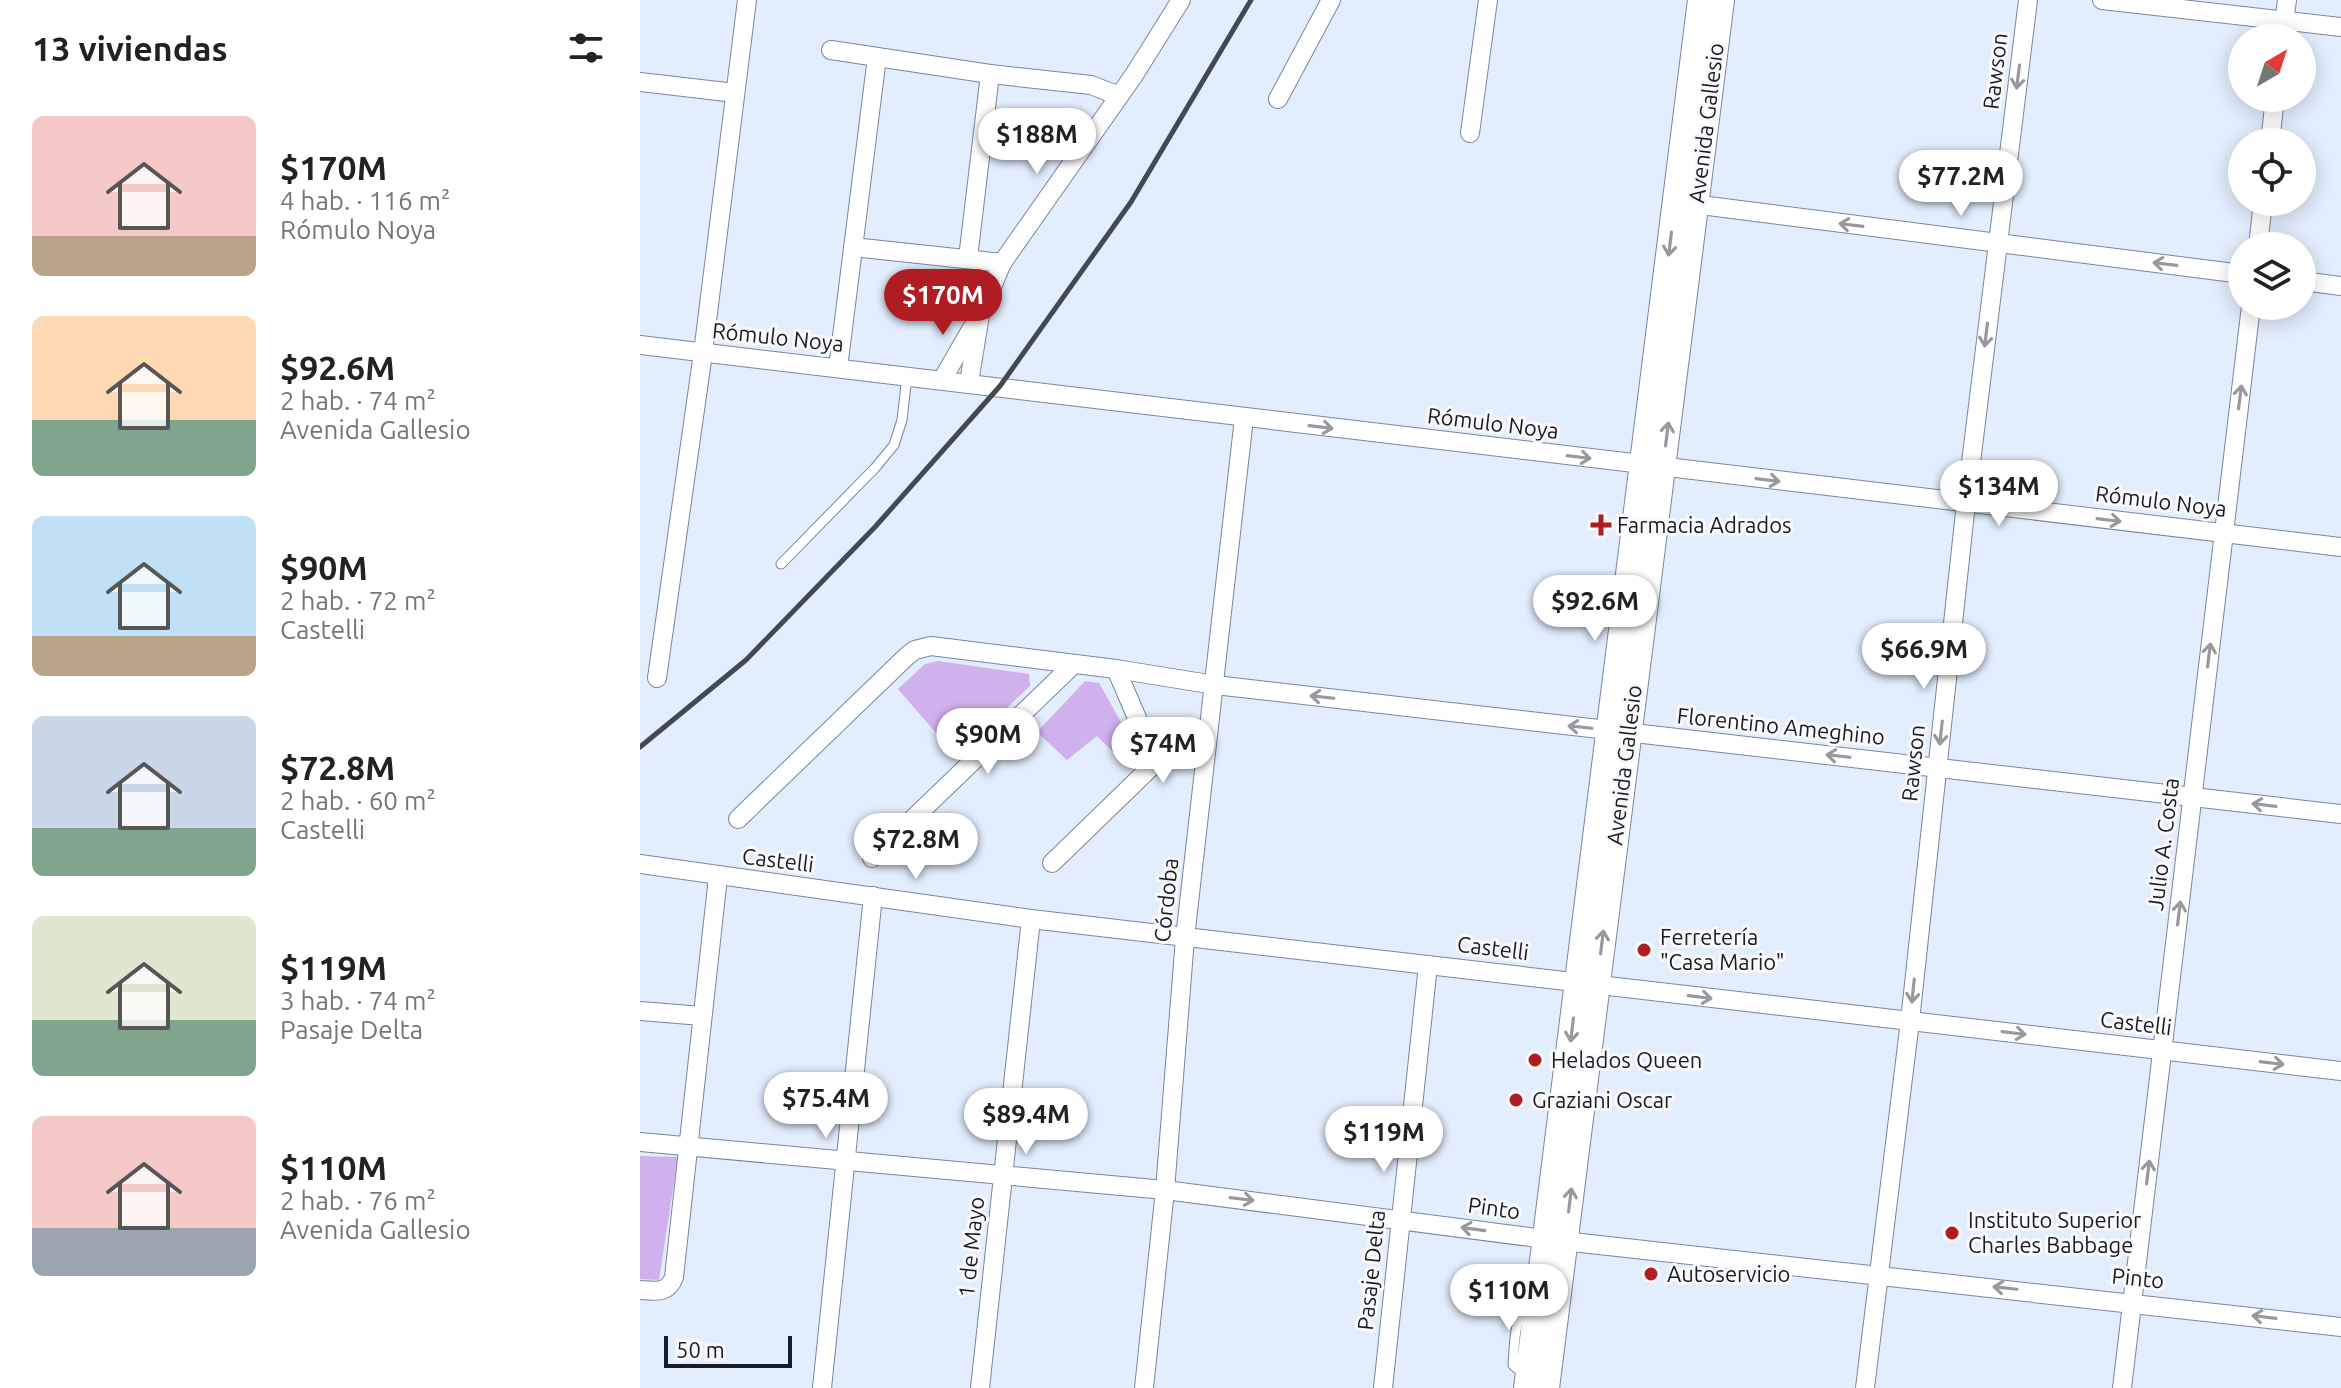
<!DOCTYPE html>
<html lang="es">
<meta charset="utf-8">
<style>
:root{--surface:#fff;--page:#f6f6f6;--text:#222;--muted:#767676;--accent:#af1d22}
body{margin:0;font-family:Ubuntu,sans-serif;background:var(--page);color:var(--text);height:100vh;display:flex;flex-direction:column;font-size:30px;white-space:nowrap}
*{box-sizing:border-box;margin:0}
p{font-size:26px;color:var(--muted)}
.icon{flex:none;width:44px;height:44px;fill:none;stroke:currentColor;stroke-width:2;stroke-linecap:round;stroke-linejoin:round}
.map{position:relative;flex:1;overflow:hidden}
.side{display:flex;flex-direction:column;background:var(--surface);width:640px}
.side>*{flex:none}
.needle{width:52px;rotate:39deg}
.fabs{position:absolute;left:1588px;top:24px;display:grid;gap:16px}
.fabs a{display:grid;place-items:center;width:88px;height:88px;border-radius:50%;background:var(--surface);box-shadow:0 4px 20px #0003;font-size:40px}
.scale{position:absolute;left:24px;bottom:20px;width:128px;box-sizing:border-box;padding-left:8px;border:4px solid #161d26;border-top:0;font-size:22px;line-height:28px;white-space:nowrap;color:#161d26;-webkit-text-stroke:6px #f9f9f9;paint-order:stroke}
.price{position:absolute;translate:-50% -68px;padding:0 18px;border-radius:28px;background:#fff;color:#222;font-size:26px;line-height:52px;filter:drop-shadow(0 2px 4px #0008)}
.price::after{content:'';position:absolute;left:50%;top:48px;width:24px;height:18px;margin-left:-12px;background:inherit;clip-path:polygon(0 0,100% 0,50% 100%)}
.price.active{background:var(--accent);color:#fff}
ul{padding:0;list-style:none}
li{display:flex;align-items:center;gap:24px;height:200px;padding:0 32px}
li span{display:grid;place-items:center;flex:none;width:224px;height:160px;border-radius:12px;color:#555}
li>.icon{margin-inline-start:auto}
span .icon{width:96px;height:96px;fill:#fffc;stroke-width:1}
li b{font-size:34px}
h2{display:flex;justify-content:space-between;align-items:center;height:96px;padding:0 32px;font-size:34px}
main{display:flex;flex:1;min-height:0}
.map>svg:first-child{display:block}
.green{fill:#d1b1ed}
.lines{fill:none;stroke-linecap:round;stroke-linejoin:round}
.lane-casing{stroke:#7787a0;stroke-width:11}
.street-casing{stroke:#7787a0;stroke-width:20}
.secondary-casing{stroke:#7787a0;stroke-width:28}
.lane{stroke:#fff;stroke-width:9}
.street{stroke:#fff;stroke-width:18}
.secondary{stroke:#fff;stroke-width:26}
.rail{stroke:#414953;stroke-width:5}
.oneway{stroke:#96999d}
.poi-dot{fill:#af1d22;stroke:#f9f9f9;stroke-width:3}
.labels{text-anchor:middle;stroke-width:6;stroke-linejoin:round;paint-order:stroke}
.street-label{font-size:22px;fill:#161d26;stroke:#f9f9f9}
.poi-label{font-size:22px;fill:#161d26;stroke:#f9f9f9;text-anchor:start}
</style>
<main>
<section class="side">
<h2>13 viviendas<svg class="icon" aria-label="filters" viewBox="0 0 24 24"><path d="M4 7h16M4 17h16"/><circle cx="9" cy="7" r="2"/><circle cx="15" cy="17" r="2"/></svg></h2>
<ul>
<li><span style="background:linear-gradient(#f6c9c9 75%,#b9a48a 0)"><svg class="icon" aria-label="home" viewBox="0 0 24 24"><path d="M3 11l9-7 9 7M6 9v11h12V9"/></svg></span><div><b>$170M</b><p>4 hab. · 116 m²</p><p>Rómulo Noya</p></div></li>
<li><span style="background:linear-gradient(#ffd9b3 65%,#7fa58c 0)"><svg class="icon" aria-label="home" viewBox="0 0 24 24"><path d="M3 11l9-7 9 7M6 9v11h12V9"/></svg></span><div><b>$92.6M</b><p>2 hab. · 74 m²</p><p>Avenida Gallesio</p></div></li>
<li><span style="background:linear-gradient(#bfe0f5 75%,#b9a48a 0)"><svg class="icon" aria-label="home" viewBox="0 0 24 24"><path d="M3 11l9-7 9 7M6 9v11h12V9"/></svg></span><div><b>$90M</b><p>2 hab. · 72 m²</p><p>Castelli</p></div></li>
<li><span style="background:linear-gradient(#c9d6e8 70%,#7fa58c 0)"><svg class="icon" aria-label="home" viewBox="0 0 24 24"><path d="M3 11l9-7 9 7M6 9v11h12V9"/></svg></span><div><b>$72.8M</b><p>2 hab. · 60 m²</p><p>Castelli</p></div></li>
<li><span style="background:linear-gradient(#dfe7d0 65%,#7fa58c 0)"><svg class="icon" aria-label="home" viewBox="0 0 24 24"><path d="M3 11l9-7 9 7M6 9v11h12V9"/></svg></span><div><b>$119M</b><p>3 hab. · 74 m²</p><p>Pasaje Delta</p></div></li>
<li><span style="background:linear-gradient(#f6c9c9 70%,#9aa5b1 0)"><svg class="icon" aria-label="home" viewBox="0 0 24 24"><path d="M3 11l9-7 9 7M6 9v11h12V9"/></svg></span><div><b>$110M</b><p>2 hab. · 76 m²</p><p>Avenida Gallesio</p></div></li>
</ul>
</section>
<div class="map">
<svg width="1701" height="1388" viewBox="0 0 1701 1388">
<rect width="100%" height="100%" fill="#e2edfd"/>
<g class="green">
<path d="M298,661L389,674L390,686L316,756L258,689L285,664Z"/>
<path d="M445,681L459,683L495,747L498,756L487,766L457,736L427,760L397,732Z"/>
<path d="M0,1156L38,1157L19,1280L0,1279Z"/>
</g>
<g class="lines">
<g class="lane-casing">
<g id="lane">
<path d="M141,564L235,468L254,445L262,420L267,376"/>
<path d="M885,1375L873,1365C875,1341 873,1318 891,1301"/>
</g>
</g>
<g class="street-casing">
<g id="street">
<path d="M1462,0L1701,27"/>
<path d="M1642,38L1647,0"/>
<path d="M191,50L350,74L451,85L479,96"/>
<path d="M0,82L95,93"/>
<path d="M638,99L691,0"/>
<path d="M830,133L848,0"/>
<path d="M1630,142L1635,98"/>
<path d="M1045,203L1602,274"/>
<path d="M1618,246L1623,202"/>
<path d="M213,247L362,263"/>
<path d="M328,258L350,74"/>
<path d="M1662,281L1701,286"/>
<path d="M0,345L1701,547"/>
<path d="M198,368L237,57"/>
<path d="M302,380L332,328"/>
<path d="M329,383L340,315L362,263L494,75L541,0"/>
<path d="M17,678L63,353L107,0"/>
<path d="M98,819L267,656L275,650L291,646L476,669L575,685L1701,814"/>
<path d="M232,858L434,664"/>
<path d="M412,863L510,768L512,753L476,669"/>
<path d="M0,864L391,919L1701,1071"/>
<path d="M0,1011L62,1016"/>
<path d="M0,1142L525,1190L905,1239L1701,1327"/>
<path d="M0,1290C15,1291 28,1294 34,1277L78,877"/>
<path d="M182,1388L233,896"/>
<path d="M340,1388L391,919"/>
<path d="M504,1388L525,1190L545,938L604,418"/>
<path d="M743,1388L788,965"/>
<path d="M1225,1388L1270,1021L1326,503L1388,0"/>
<path d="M1482,1388L1611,306"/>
</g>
</g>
<g class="secondary-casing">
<g id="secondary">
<path d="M887,1388L1061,0"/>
<path d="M906,1388L1081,0"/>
</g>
</g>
<use href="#lane" class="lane"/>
<use href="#street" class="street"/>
<use href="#secondary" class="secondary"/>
<path class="rail" d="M0,747L106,660L235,527L360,386L491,202L611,0"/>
</g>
<defs><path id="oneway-shaft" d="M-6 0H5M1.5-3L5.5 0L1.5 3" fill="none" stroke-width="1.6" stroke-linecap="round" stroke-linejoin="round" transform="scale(2)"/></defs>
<g class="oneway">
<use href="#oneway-shaft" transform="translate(1378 77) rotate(97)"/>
<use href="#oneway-shaft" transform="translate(1211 225) rotate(-173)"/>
<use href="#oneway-shaft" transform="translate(1030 244) rotate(97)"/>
<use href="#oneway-shaft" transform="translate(1525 264) rotate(-173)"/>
<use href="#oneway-shaft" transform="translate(1346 335) rotate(97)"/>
<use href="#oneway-shaft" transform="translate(1600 397) rotate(-83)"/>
<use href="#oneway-shaft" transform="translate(681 427) rotate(7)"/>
<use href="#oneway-shaft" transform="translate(1027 434) rotate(-83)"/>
<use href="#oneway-shaft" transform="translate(939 457) rotate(7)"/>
<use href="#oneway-shaft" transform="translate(1128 480) rotate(7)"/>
<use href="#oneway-shaft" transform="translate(1469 520) rotate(7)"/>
<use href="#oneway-shaft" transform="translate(1569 655) rotate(-83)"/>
<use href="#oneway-shaft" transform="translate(682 697) rotate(-174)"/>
<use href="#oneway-shaft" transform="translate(940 727) rotate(-174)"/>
<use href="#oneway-shaft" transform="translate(1301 733) rotate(96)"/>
<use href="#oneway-shaft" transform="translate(1198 756) rotate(-174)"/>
<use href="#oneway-shaft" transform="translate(1624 805) rotate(-173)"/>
<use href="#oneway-shaft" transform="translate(1539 913) rotate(-83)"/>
<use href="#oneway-shaft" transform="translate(962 942) rotate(-83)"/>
<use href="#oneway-shaft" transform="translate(1273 991) rotate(96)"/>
<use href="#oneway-shaft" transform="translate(1060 997) rotate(7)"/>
<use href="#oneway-shaft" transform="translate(932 1030) rotate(97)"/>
<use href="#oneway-shaft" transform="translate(1374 1033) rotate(7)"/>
<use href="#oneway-shaft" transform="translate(1632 1063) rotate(7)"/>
<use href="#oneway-shaft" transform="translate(1508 1172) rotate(-83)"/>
<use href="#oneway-shaft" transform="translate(602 1199) rotate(7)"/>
<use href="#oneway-shaft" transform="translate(930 1200) rotate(-83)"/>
<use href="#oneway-shaft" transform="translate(833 1229) rotate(-172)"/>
<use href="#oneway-shaft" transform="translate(1365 1288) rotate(-174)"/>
<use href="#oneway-shaft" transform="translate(1624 1317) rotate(-173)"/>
</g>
<g class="poi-dot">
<path d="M957 513h8v8h8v8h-8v8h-8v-8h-8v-8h8z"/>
<circle cx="1004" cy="950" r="8"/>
<circle cx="895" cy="1060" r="8"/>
<circle cx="876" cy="1100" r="8"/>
<circle cx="1312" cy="1233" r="8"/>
<circle cx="1011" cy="1274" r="8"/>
</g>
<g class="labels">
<g class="street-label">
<text transform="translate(1355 71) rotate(-83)" y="8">Rawson</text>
<text transform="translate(1066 123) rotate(-83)" y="8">Avenida Gallesio</text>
<text transform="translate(138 337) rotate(6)" y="8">Rómulo Noya</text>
<text transform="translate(853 423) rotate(7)" y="8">Rómulo Noya</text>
<text transform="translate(1521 501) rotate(7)" y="8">Rómulo Noya</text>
<text transform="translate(1141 726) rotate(6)" y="8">Florentino Ameghino</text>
<text transform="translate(1273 763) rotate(-84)" y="8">Rawson</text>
<text transform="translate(984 765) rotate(-83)" y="8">Avenida Gallesio</text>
<text transform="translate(1523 844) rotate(-83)" y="8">Julio A. Costa</text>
<text transform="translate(138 860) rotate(7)" y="8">Castelli</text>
<text transform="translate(526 900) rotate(-84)" y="8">Córdoba</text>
<text transform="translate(853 948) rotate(7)" y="8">Castelli</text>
<text transform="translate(1496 1023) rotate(7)" y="8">Castelli</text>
<text transform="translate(854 1208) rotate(8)" y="8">Pinto</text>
<text transform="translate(331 1247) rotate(-84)" y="8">1 de Mayo</text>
<text transform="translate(731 1270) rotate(-84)" y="8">Pasaje Delta</text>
<text transform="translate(1498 1278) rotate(6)" y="8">Pinto</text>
</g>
<g class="poi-label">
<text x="977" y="533">Farmacia Adrados</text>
<text x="1020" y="945">Ferretería<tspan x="1020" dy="25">"Casa Mario"</tspan></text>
<text x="911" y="1068">Helados Queen</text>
<text x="892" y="1108">Graziani Oscar</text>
<text x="1328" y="1228">Instituto Superior<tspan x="1328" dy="25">Charles Babbage</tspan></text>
<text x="1027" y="1282">Autoservicio</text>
</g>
</g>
</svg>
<div class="fabs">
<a><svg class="needle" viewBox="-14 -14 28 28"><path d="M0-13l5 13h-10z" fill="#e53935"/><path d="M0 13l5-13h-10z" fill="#767676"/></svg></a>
<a><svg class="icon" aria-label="locate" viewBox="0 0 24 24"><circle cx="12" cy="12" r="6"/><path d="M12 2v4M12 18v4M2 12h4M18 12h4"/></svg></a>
<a><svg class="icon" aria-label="layers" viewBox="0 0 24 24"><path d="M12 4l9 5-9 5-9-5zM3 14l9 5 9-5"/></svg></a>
</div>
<div class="scale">50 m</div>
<b class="price" style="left:397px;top:176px">$188M</b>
<b class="price" style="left:1321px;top:218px">$77.2M</b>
<b class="price active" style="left:303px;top:337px">$170M</b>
<b class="price" style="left:1359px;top:528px">$134M</b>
<b class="price" style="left:955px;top:643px">$92.6M</b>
<b class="price" style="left:1284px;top:691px">$66.9M</b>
<b class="price" style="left:348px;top:776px">$90M</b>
<b class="price" style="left:523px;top:785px">$74M</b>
<b class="price" style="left:276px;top:881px">$72.8M</b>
<b class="price" style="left:186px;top:1140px">$75.4M</b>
<b class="price" style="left:386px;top:1156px">$89.4M</b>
<b class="price" style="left:744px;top:1174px">$119M</b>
<b class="price" style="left:869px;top:1332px">$110M</b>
</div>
</main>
